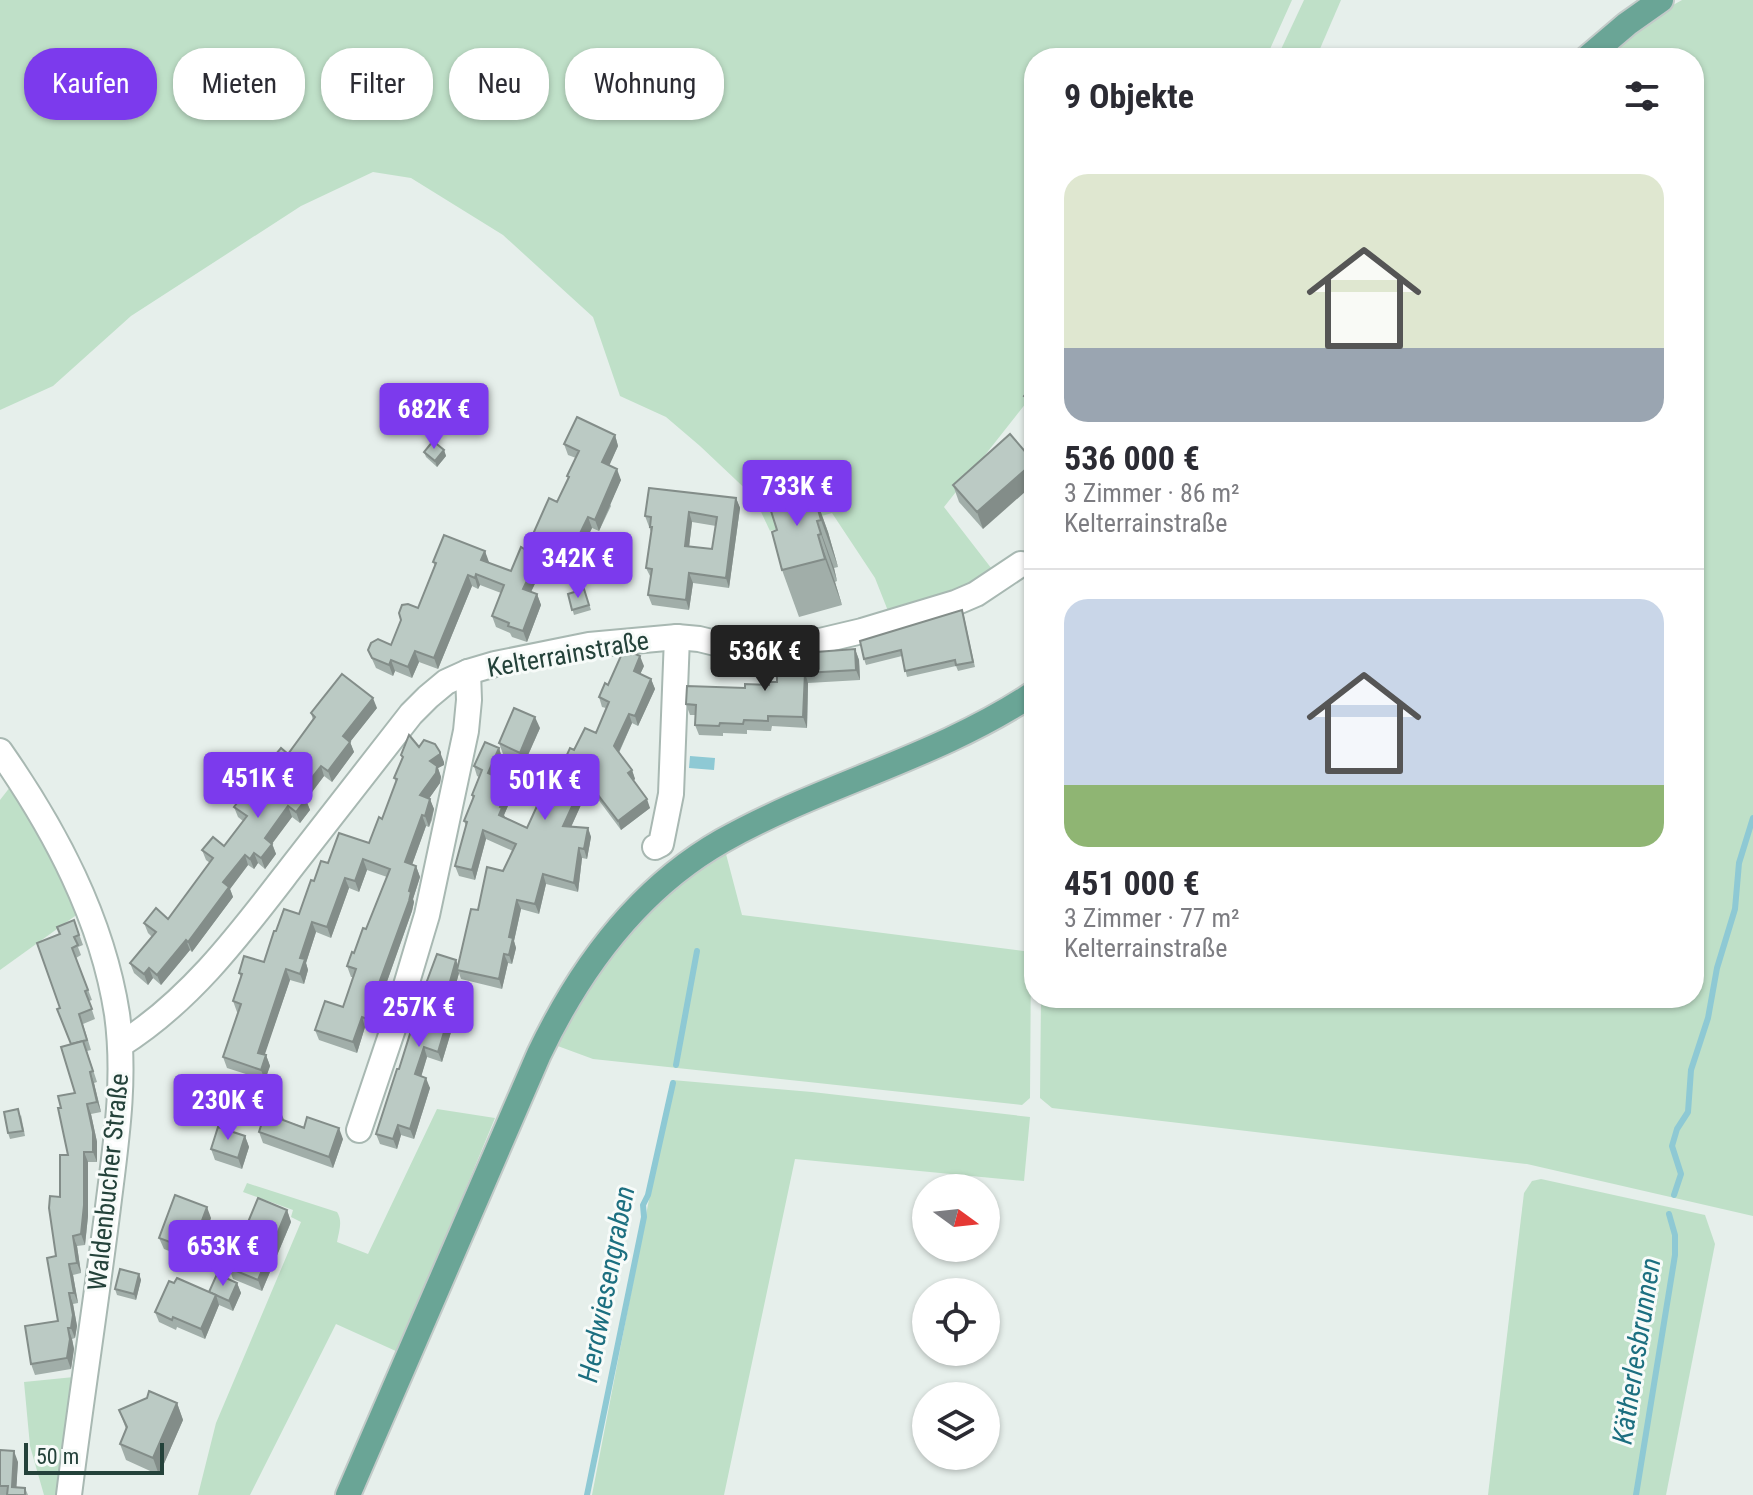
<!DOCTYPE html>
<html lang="de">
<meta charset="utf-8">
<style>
:root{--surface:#fff;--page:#f2f2f3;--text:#2b2b33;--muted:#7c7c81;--line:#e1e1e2;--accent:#7c3aed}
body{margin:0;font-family:"Roboto Condensed",sans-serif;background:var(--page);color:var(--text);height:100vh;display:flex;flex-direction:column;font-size:30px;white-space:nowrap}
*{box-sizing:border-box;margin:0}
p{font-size:26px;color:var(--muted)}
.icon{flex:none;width:44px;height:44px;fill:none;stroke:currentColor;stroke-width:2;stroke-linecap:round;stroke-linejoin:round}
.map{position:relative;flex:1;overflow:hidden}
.side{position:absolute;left:1024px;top:48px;width:680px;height:960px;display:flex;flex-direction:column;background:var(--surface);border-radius:32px;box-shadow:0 2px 6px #0004}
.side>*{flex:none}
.banner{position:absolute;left:24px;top:48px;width:760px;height:72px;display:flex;gap:16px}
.needle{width:52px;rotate:105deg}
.fabs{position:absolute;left:912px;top:1174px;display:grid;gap:16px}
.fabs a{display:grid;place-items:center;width:88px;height:88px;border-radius:50%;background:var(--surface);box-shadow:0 2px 6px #0004;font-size:40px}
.scale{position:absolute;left:24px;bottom:20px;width:140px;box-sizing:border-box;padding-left:8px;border:4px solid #24423a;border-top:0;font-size:22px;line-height:28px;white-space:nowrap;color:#24423a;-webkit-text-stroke:6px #f7fbf9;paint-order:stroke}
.price{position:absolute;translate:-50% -68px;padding:0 18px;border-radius:8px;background:var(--accent);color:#fff;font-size:26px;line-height:52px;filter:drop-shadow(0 2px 4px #0008)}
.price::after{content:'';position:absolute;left:50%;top:48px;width:24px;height:18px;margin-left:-12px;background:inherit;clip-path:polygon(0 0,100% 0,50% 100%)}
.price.current{background:#222;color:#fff}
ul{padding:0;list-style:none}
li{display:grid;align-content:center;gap:16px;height:424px;padding:0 40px}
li+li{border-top:2px solid var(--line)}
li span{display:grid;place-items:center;height:248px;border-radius:24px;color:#555}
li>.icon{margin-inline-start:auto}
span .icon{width:144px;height:144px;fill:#fffc;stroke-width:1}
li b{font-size:34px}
h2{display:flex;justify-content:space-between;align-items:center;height:96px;padding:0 40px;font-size:34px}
.pill{padding:0 28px;border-radius:32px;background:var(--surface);box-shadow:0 2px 6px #0004;font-size:28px;line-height:72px}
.pill.current{background:var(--accent);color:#fff}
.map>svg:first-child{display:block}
.green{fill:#bfe0c8}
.water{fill:#8ec9d4}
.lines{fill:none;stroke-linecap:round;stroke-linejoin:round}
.stream{stroke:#8ec9d4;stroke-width:6}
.minor-casing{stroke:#a8b8b2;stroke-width:28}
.major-casing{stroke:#c2cac8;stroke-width:28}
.minor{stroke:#fff;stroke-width:24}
.major{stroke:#6aa596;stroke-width:24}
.wall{fill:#a1aea9;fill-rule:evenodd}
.shaded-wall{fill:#838d89}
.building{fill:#bbcac4;stroke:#838d89;stroke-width:2;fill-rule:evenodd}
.labels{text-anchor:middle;stroke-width:6;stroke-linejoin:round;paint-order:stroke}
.street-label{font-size:26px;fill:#24423a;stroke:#f7fbf9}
.water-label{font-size:28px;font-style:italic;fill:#1c6f80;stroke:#f7fbf9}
</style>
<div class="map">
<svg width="1753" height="1495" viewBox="0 0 1753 1495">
<rect width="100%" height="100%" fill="#e6efeb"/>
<g class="green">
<path d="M0,0H1292L1266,58H1034V393L944,507L995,573L956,596L890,616L875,578L832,513L770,531L754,497L700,446L666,417L620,396L593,317L503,235L411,178L373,172L301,206L131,316L53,386L0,410Z"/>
<path d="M1304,0H1341L1316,58H1277Z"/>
<path d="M1682,0H1753V1216L1527,1164L1052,1108L1040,1098L1041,998H1694V58H1602L1659,13Z"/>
<path d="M14,782L82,911L0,970V800Z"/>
<path d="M726,854L742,915L1031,952L1030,1098L1022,1105L593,1059L555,1045L611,951L668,892Z"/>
<path d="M672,1080L812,1092L1030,1117L1024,1181L795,1159L724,1495H592Z"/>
<path d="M437,1109L495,1118L398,1352L336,1324L250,1495H198L216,1423L301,1222L291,1217L293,1210L243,1192L247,1183L337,1212C343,1221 339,1231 337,1242L368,1254Z"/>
<path d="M1541,1179L1705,1215L1715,1244L1666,1495H1488L1524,1193L1532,1181Z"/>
<path d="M74,1377L58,1495H44L30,1446L24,1382Z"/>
</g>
<path class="water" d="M690,756L715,758L714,770L689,768Z"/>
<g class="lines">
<g class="stream">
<path d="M676,1065L697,951"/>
<path d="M1674,1195L1681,1174L1672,1146L1677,1129L1688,1112L1691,1070L1708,1018L1717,968L1735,909L1739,863L1753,818"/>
<path d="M587,1495L644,1217L643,1205L648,1195L673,1083"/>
<path d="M1636,1495L1675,1255V1235L1669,1214"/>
</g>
<g class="minor-casing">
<g id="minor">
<path d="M0,751C55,830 102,918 117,1014C126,1079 116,1143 108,1207C96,1303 81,1399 69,1495"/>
<path d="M655,847L661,844L671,794L677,637"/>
<path d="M120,1045C192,1000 243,930 294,864C333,814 372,764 411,714L428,697L446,682L468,672L495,664L589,645L677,637L699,639L740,649L803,645L862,631L955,603L976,594L1021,564"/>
<path d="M359,1130L393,1029L427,915L466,731L469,700L468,672"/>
</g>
</g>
<g class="major-casing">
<g id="major">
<path d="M1587,58L1627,24L1661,0"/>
<path d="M348,1495L539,1054C580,968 638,889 722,841C823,784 937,758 1034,693"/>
</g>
</g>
<use href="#minor" class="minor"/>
<use href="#major" class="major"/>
</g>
<g class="wall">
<path d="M1034,384V412L1028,407L1024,396Z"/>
<path d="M1010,434L983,529L959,502L953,485Z"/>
<path d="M615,435L618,446L609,465L621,480L610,504L611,506L599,531L592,528L565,583L558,561L554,572L543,567L531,592L537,594L541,605L527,642L512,637L510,633L496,627L492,616L501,593L480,585L478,589L472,586L438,669L419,662L412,678L395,671L393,676L376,668L368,650L391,645L418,608L435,566L433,562L485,551L488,563L511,571L526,550L557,502L568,479L567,476L576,458L568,455L564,444Z"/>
<path d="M444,450L446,456L437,467L426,457L424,452Z"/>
<path d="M811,485L828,532L838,567L834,568L837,581L835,582L842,605L799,617L782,570L777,530V509Z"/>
<path d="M736,498L740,508L729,588L693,583L689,610L652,605L648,595L651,578L646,568L651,532L645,516ZM692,522L716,526L712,549L689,546Z"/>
<path d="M584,589L591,610L574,615L568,594Z"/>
<path d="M964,616L975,667L958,671L956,666L907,677L902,656L866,665L864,659Z"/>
<path d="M855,649L859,660L860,680L808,683L807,728L772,726L771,731L747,730V734L723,733V736L699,735L695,725L696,715H690L686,704L745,688L769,685L805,672Z"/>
<path d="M644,666L640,674L651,679L655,689L638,726L632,723L619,753L632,770L635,779L633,781L650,808L621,830L589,787L571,827L588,828L591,837L587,859L582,858L578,892L546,884L539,914L521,909L514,941L516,948L512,964L508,963L502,989L461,979L459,973L452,998L458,1009L442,1062L427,1057L421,1076L430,1088L414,1139L401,1135L397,1149L380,1144L376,1134L399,1069L458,966L478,910L503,871L513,851L486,839L475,880L459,876L455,866L466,826L464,821L473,800L472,795L479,777L477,776L474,766L499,748L502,758L494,776L510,783L514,792L504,815L505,817L527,828L560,770L574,750L596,733L606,708L602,707L599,697L608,685Z"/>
<path d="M377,708L350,742L354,752L332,782L324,776L306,800L310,810L300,823L292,817L272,843L276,854L265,869L258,863L254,869L248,865L230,889L233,897L192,952L190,950L161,985L153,978L148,985L134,973L130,963L152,937L148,933L144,923L168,919L210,863L206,860L202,850L224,846L243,821L238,817L234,807L249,797L273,765L271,760L288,754L313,720L311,713Z"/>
<path d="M540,728L524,764L503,754L499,743Z"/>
<path d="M419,747L444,762V765L438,768L441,777L440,783L429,798L434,809L432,820L429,827L426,826L412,865L416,866L420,877L413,899L414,902L412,911L379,1004L380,1009L373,1030L365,1027L357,1053L319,1040L315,1030L343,1007L353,977H351L347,966L366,929L387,877L367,870L359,892L349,888L331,938L316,932L306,963L308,970L304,984L290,980L264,1055H266L270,1066L265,1080L227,1068L223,1057L238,1012H237L233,1001L241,977L239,973L264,962L276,931L299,914L314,881L328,863L369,843L382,819L396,782L394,778L403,758L401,755Z"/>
<path d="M74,920L83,945L78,947L81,955L76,958L92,1000L89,1001L95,1019L83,1024L91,1050L87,1051L97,1082L94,1083L101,1112L91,1114L97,1142V1162H88V1216L85,1245L77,1246L81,1273L73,1275L78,1303L73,1304L77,1326L75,1338L72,1339L74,1349L71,1369L35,1375L31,1364L58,1321L56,1256L60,1197L68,1155L61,1108L75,1093L71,1044L60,1008V934Z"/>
<path d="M21,1115L25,1136L10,1139L8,1133Z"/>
<path d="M283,1120L343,1139L333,1168L263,1143L259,1132Z"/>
<path d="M245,1136L249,1147L242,1169L215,1160L211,1149Z"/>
<path d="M287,1210L291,1222L262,1291L233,1279L229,1268Z"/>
<path d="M211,1218L195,1261L164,1249L159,1238Z"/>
<path d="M139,1274L141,1280L136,1300L117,1295L115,1289Z"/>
<path d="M174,1283L209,1292L237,1283L241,1293L233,1311L219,1305L205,1339L177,1327L176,1330L159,1322L155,1312Z"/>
<path d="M177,1403L183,1420L159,1475L126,1460L120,1444L126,1429L119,1410Z"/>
<path d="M0,1450L18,1462L16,1487L25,1488L28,1495H0Z"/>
</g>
<g class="shaded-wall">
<path d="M615,435L618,446L606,473L602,462Z"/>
<path d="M444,450L446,456L437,467L435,461Z"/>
<path d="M1034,462V484L983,529L977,512Z"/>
<path d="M617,469L621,480L599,531L595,520Z"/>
<path d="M811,485L828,532L838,567L821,520Z"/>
<path d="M736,498L740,508L729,588L726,578Z"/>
<path d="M689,512L692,522L688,556L685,546Z"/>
<path d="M588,517L592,528L565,583L561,572Z"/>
<path d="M817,521L834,568L837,581L821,534Z"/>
<path d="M818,535L835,582L842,605L825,559Z"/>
<path d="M555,548L559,559L554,572L550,561Z"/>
<path d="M485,551L489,562L485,571L481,560Z"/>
<path d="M539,556L543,567L527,600L523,589Z"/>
<path d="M689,573L693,583L689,610L686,600Z"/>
<path d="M476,574L480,585L478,589L475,578Z"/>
<path d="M468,575L472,586L438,669L434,658Z"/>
<path d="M537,594L541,605L527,642L523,631Z"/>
<path d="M855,649L859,660L860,680L856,670Z"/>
<path d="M415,651L419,662L412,678L408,667Z"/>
<path d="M640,656L644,666L637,681L634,671Z"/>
<path d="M391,660L395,671L393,676L389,665Z"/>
<path d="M805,673L808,683L807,728L803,717Z"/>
<path d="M651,679L655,689L638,726L635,716Z"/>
<path d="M373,698L377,708L350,742L354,752L332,782L328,771L343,736Z"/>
<path d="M629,714L632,723L617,756L614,746Z"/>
<path d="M535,717L540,728L524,764L520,753Z"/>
<path d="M499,748L502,758L492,782L488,773Z"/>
<path d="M440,752L444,762V765L438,768L441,777L440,783L424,806L420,795L430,761Z"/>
<path d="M321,766L324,776L306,800L310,810L300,823L296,812L299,794Z"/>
<path d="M632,770L635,779L631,783L628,773Z"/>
<path d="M585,778L589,787L567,836L563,826Z"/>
<path d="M510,783L514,792L504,815L505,818L499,815L500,807Z"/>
<path d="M430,799L434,809L429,827L425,816Z"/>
<path d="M647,799L650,808L621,830L618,821Z"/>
<path d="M288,806L292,817L269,848L265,838Z"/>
<path d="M422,815L426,826L409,873L405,862Z"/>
<path d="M588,828L591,837L587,859L584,849Z"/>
<path d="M483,830L486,839L475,880L472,870Z"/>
<path d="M272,844L276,854L265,869L261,858Z"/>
<path d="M579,848L582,858L578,892L574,883Z"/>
<path d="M254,853L258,863L254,869L250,859Z"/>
<path d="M245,855L248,865L230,889L233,897L192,952L188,942L223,882Z"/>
<path d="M363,859L367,870L359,892L355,881Z"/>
<path d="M416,866L420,877L413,899L414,902L412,911L379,1004L380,1009L373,1030L370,1020L374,997Z"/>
<path d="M543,874L546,884L539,914L535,904Z"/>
<path d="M345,878L349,888L331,938L327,927Z"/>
<path d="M517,900L521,909L514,941L516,948L512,964L509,955V937Z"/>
<path d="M312,922L316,932L306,963L308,970L304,984L300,974V958Z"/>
<path d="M186,940L190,950L161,985L157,975Z"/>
<path d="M504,954L508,963L502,989L499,979Z"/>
<path d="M456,960L460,970H457L459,973L450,1006L446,996Z"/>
<path d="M149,968L153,978L148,985L144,974Z"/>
<path d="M286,969L290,980L262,1063L258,1053Z"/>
<path d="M454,999L458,1009L442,1062L438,1052Z"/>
<path d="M362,1017L365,1027L357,1053L353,1042Z"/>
<path d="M424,1047L427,1057L419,1084L415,1074Z"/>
<path d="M266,1055L270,1066L265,1080L261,1070Z"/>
<path d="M90,1072L94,1083L101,1112L97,1102Z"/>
<path d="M426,1078L430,1088L414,1139L410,1129Z"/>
<path d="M87,1104L91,1114L97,1142V1162L93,1152Z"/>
<path d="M398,1125L401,1135L397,1149L393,1139Z"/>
<path d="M339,1128L343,1139L333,1168L329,1157Z"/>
<path d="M245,1136L249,1147L242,1169L238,1158Z"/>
<path d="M84,1152L88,1162V1216L85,1245L81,1234Z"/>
<path d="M207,1207L211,1218L195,1261L191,1250Z"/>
<path d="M287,1210L291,1222L262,1291L258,1280Z"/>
<path d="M73,1236L77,1246L81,1273L77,1263Z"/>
<path d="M69,1264L73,1275L78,1303L74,1293Z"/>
<path d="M139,1274L141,1280L136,1300L134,1294Z"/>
<path d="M237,1283L241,1293L233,1311L229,1301Z"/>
<path d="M69,1293L73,1304L77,1326L75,1338L71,1328Z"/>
<path d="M216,1295L219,1305L205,1339L201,1329Z"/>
<path d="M68,1328L72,1339L74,1349L71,1369L67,1358Z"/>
<path d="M177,1403L183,1420L159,1475L153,1458Z"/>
<path d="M14,1451L18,1462L16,1495L12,1487Z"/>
</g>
<g class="building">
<path d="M1034,384V404L1024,396Z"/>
<path d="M577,417L615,435L602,462L617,469L595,520L588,517L561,572L555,548L550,561L539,556L523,589L537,594L523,631L508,626L509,623L492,616L504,585L476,574L475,578L468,575L434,658L415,651L408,667L391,660L389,665L372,658L368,650L371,643L378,639L391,645L401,620L399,613L402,605L408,604L418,608L436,563L433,562L444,535L485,551L481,560L511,571L521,547L526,550L549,498L557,502L569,477L567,476L579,451L564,444Z"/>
<path d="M1010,434L1034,462L977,512L953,485Z"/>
<path d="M433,441L444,450L435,461L424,452Z"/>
<path d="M811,485L821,520L817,521L821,534L818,535L825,559L782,570L772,532L777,530L771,511L777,509L773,496Z"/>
<path d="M649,488L736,498L726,578L689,573L686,600L648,595L652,569L646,568L652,527H650L651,517L645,516ZM689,512L717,517L712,549L685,546Z"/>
<path d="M584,589L589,605L572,610L568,594Z"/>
<path d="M962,610L973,662L956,665L955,660L905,671L901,650L864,659L860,641Z"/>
<path d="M624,649L640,656L634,671L651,679L635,716L629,714L614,746L632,770L628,773L647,799L618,821L585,778L563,826L588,828L584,849L579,848L574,883L543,874L535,904L517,900L509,937L513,938L509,955L504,954L499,979L457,970L471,909L478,910L487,867L503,871L516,844L483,830L472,870L455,866L467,822L464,821L474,796L472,795L482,770L474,766L485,742L499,748L488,773L510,783L500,807L502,808L499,815L527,828L537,806L540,807L557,768L560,770L570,748L574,750L585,728L596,733L609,702L599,697L605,683L608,685Z"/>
<path d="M855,649L856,670L805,673L803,717L768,716V721L744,720L743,724L720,723L719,726L695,725L696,705L686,704L687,686L745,688V684L769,685V682H777V671L805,672L803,653Z"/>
<path d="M342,674L373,698L343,736L350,742L328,771L321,766L299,794L306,799L296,812L288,806L265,838L272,844L261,858L254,853L250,859L245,855L223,882L229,887L188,942L186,940L157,975L149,968L144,974L130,963L156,932L144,923L156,908L168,919L213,858L202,850L213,837L224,846L247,816L234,807L244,794L249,797L275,763L271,760L281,748L288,754L315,717L311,713Z"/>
<path d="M514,708L535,717L520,753L499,743Z"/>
<path d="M409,735L419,747L424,740L435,744L440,752V754L430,761L437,766L436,773L420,795L430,799L425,816L422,815L405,862L416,866L409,891L411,892L409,901L374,997L377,998L370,1020L362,1017L353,1042L315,1030L325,1001L343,1007L356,969L347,966L352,952L354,953L363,928L366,929L390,869L363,859L355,881L345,878L327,927L312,922L300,958L305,959L300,974L286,969L258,1053L266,1055L261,1070L223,1057L241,1004L233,1001L242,974L239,973L244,956L264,962L274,931H276L284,909L299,914L311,880L314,881L321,861L328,863L339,833L369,843L379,817L382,819L397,779L394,778L403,757L401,755Z"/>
<path d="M74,920L79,935L74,937L78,945L72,948L88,990L85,991L92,1009L79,1014L87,1040L71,1044L57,1009L60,1008L37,943L60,934L57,927Z"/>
<path d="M437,954L456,960L446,996L454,999L438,1052L424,1047L415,1074L426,1078L410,1129L398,1125L393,1139L376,1134L397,1069H399L424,989Z"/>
<path d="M83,1041L93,1071L90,1072L97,1102L87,1104L93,1132V1152H84V1205L81,1234L73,1236L77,1263L69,1264L74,1293H69L73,1315L71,1328H68L70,1339L67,1358L31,1364L25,1326L58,1321L47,1258L56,1256L49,1208L50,1196L60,1197V1155H68L58,1108H61L58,1096L75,1093L61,1047Z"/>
<path d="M278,1108L283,1120L304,1128L307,1117L339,1128L329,1157L259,1132L264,1116Z"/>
<path d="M18,1109L23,1131L8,1133L4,1112Z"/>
<path d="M218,1127L245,1136L238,1158L211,1149Z"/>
<path d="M175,1195L207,1207L191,1250L159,1238Z"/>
<path d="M258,1198L287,1210L258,1280L229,1268Z"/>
<path d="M120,1269L139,1274L134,1294L115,1289Z"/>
<path d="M217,1274L237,1283L229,1301L209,1292Z"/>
<path d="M177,1278L216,1295L201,1329L173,1317L172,1320L155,1312L169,1281L174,1283Z"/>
<path d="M149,1391L177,1403L153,1458L120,1444L127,1427L119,1410L147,1398Z"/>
<path d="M0,1450L14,1451L12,1487L25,1488V1495H7L8,1486H0Z"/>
</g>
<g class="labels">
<g class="street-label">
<text transform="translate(568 654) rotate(-10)" y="9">Kelterrainstraße</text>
<text transform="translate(108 1182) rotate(-84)" y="9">Waldenbucher Straße</text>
</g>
<g class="water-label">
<text transform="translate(606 1284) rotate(-79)" y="10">Herdwiesengraben</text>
<text transform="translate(1636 1351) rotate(-81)" y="10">Kätherlesbrunnen</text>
</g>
</g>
</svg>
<div class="fabs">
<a><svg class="needle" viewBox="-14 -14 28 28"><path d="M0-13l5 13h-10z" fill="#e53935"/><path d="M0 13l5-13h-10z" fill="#7c7c81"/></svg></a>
<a><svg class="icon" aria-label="locate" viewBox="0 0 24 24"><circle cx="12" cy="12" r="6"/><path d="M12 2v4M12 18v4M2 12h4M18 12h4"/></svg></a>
<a><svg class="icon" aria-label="layers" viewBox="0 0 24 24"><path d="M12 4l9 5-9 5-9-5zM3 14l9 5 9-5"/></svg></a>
</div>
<div class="scale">50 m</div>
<b class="price" style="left:434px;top:451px">682K €</b>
<b class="price" style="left:797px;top:528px">733K €</b>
<b class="price" style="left:578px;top:600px">342K €</b>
<b class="price current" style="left:765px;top:693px">536K €</b>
<b class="price" style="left:258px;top:820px">451K €</b>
<b class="price" style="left:545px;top:822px">501K €</b>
<b class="price" style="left:419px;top:1049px">257K €</b>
<b class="price" style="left:228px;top:1142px">230K €</b>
<b class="price" style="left:223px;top:1288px">653K €</b>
<div class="banner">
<a class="pill current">Kaufen</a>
<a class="pill">Mieten</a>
<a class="pill">Filter</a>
<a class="pill">Neu</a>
<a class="pill">Wohnung</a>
</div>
<section class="side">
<h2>9 Objekte<svg class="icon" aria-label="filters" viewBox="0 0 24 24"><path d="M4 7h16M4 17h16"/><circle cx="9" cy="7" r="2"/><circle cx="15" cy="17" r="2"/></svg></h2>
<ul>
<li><span style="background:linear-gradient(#dfe7d0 70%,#9aa5b1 0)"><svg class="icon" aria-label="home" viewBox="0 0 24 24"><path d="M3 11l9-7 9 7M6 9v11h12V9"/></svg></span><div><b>536 000 €</b><p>3 Zimmer · 86 m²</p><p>Kelterrainstraße</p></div></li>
<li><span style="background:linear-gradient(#c9d6e8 75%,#8fb573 0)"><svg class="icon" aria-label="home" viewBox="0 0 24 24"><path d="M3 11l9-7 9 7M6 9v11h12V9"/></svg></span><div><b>451 000 €</b><p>3 Zimmer · 77 m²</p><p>Kelterrainstraße</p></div></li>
</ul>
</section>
</div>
